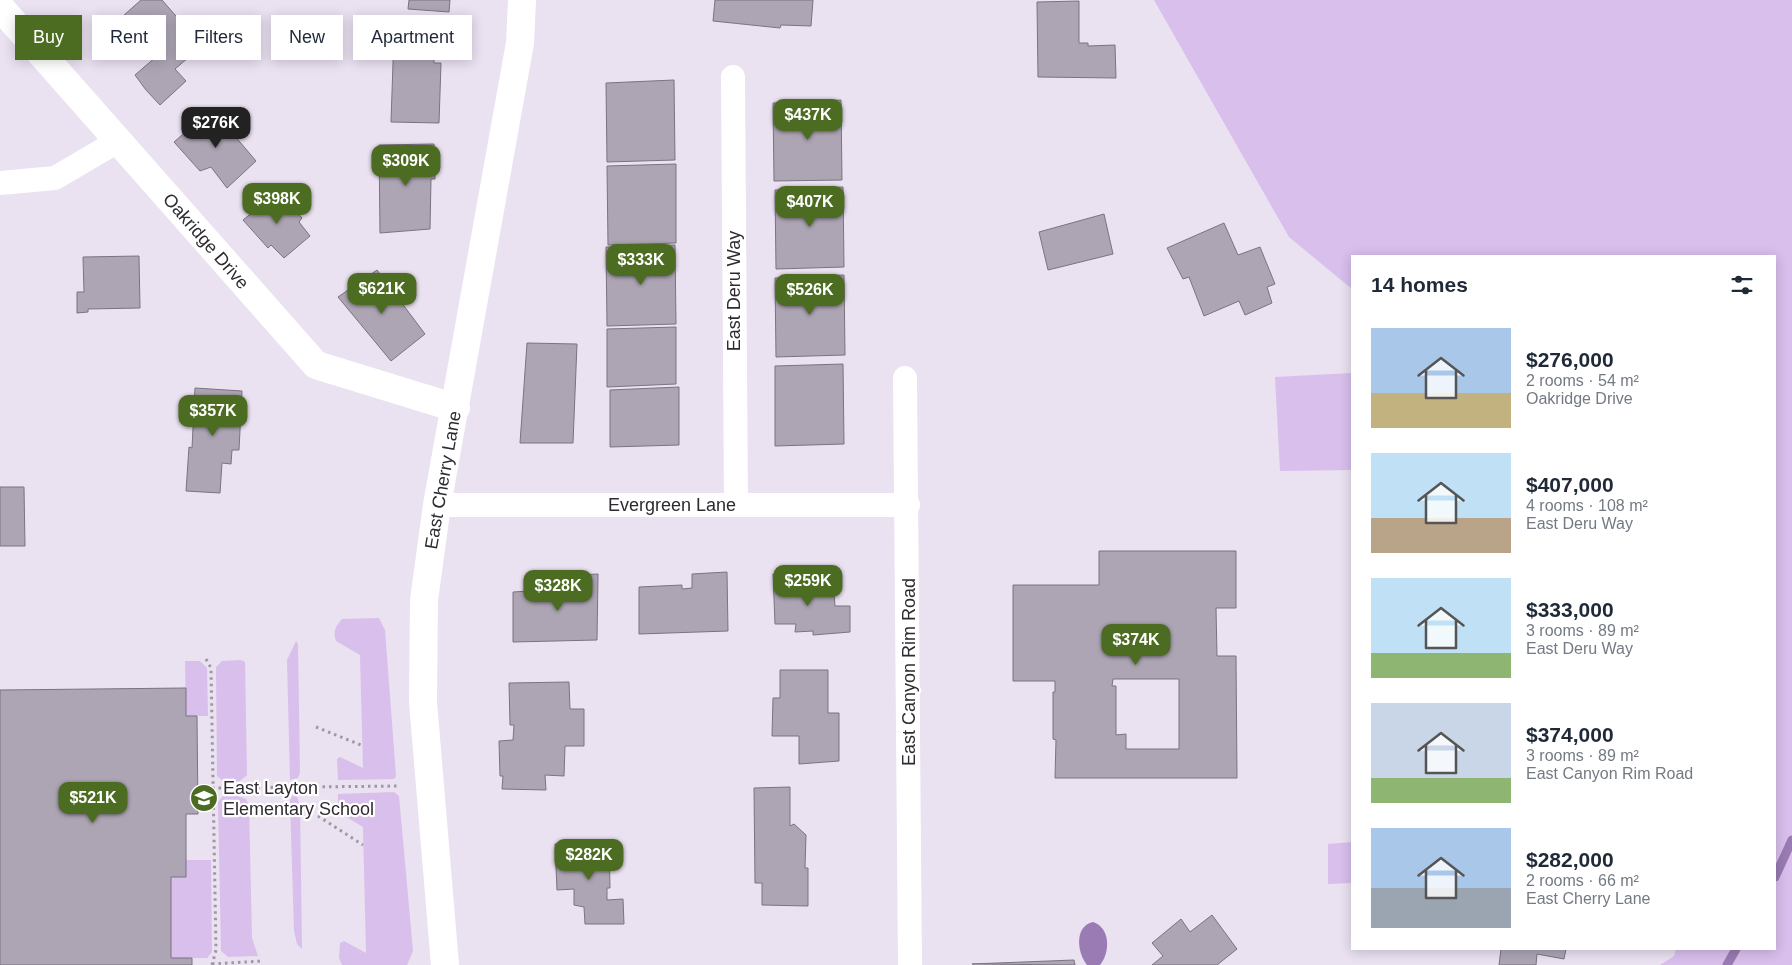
<!DOCTYPE html>
<meta charset="utf-8">
<style>
:root{--surface:#fff;--page:#f6f6f7;--text:#1f2937;--muted:#747a83;--accent:#4c6c22}
body{margin:0;font-family:Arial,sans-serif;background:var(--page);color:var(--text);height:100vh;display:flex;flex-direction:column;font-size:19px;white-space:nowrap}
*{box-sizing:border-box;margin:0}
p{font-size:16px;color:var(--muted)}
.icon{flex:none;width:28px;height:28px;fill:none;stroke:currentColor;stroke-width:2;stroke-linecap:round;stroke-linejoin:round}
.map{position:relative;flex:1;overflow:hidden}
.sheet{position:absolute;left:1351px;top:255px;width:425px;height:695px;display:flex;flex-direction:column;background:var(--surface);border-radius:0px;box-shadow:0 2px 12px #0003}
.sheet>*{flex:none}
.top-card{position:absolute;left:15px;top:15px;width:475px;height:45px;display:flex;gap:10px}
.price{position:absolute;translate:-50% -42px;padding:0 11px;border-radius:10px;background:var(--accent);color:#fff;font-size:16px;line-height:32px;filter:drop-shadow(0 1px 2px #0008)}
.price::after{content:'';position:absolute;left:50%;top:30px;width:15px;height:11px;margin-left:-8px;background:inherit;clip-path:polygon(0 0,100% 0,50% 100%)}
.price.on{background:#222;color:#fff}
ul{padding:0;list-style:none}
li{display:flex;align-items:center;gap:15px;height:125px;padding:0 20px}
li span{display:grid;place-items:center;flex:none;width:140px;height:100px;border-radius:0px;color:#555}
li>.icon{margin-inline-start:auto}
span .icon{width:60px;height:60px;fill:#fffc;stroke-width:1}
li b{font-size:21px}
h2{display:flex;justify-content:space-between;align-items:center;height:60px;padding:0 20px;font-size:21px}
.chip{padding:0 18px;border-radius:0px;background:var(--surface);box-shadow:0 2px 12px #0003;font-size:18px;line-height:45px}
.chip.on{background:var(--accent);color:#fff}
.map>svg:first-child{display:block}
.green{fill:#d8bfec}
.water{fill:#9a7bb3}
.lines{fill:none;stroke-linecap:round;stroke-linejoin:round}
.stream{stroke:#9a7bb3;stroke-width:9}
.building{fill:#ada5b4;stroke:#7a7381;fill-rule:evenodd}
.path{stroke:#9f98a4;stroke-width:3;stroke-dasharray:2.5 4;stroke-linecap:butt}
.minor{stroke:#fff;stroke-width:24}
.tertiary{stroke:#fff;stroke-width:28}
.labels{text-anchor:middle;stroke-width:4.5;stroke-linejoin:round;paint-order:stroke}
.street-label{font-size:18px;fill:#2e2a30;stroke:#fff}
.poi-label{font-size:18px;fill:#2e2a30;stroke:#fff;text-anchor:start}
</style>
<div class="map">
<svg width="1792" height="965" viewBox="0 0 1792 965">
<rect width="100%" height="100%" fill="#eae1f1"/>
<g class="green">
<path d="M1154,0H1792V965H1660L1674,956L1676,949H1775V256H1352V289L1289,237Z"/>
<path d="M1352,373V572L1351,470L1280,471L1275,377Z"/>
<path d="M379,618L385,630L396,776L394,779L338,780L337,759L340,757L363,768L360,655L336,641C333,632 335,627 342,619Z"/>
<path d="M296,641L298,644L300,773L298,778L290,780L287,660Z"/>
<path d="M241,660L245,662L247,775L240,781L224,782L217,776L216,667L222,661Z"/>
<path d="M185,661H200L207,668L208,716H186Z"/>
<path d="M394,792L399,796L413,951L407,965H342L339,958L340,943L344,941L366,953L363,827L338,812V794Z"/>
<path d="M293,795L297,797L300,805L302,949L297,944L294,931L290,800Z"/>
<path d="M223,796H238L246,799L249,805L252,938L258,956L228,957L221,951L218,802Z"/>
<path d="M1352,842V883L1328,884V844Z"/>
<path d="M186,860H211L212,952L207,958H171V877L186,876Z"/>
</g>
<path class="water" d="M1093,922C1111,928 1110,953 1100,965H1087C1077,953 1074,926 1093,922Z"/>
<g class="lines">
<g class="stream">
<path d="M1775,877L1792,840"/>
<path d="M1727,965L1736,949"/>
</g>
</g>
<g class="building">
<path d="M141,0H162L202,46L175,69L186,81L160,105L146,90L135,75L157,56L148,45L143,49L138,43L142,38L123,16Z"/>
<path d="M409,0H450L449,12L408,9Z"/>
<path d="M715,0H813L811,26L781,25L780,28L713,21Z"/>
<path d="M1079,1V43H1088V46L1115,45L1116,78L1038,77L1037,2Z"/>
<path d="M416,32L434,33V63H441L439,123L391,122L394,33Z"/>
<path d="M674,80L675,160L607,162L606,83Z"/>
<path d="M841,100L842,180L774,181L773,103Z"/>
<path d="M212,109L256,161L227,188L211,167L200,171L174,142Z"/>
<path d="M434,144L435,179H431L430,229L380,233L379,145Z"/>
<path d="M676,164V243L608,245L607,166Z"/>
<path d="M843,187L844,267L776,269L775,190Z"/>
<path d="M276,191L302,218L299,222L310,236L284,258L271,245L268,248L243,220L258,208L256,206Z"/>
<path d="M1104,214L1113,254L1048,270L1039,232Z"/>
<path d="M1224,223L1238,255L1260,247L1275,284L1267,287L1272,303L1245,315L1239,301L1204,316L1189,277L1183,279L1167,248Z"/>
<path d="M675,245L676,324L607,326L606,247Z"/>
<path d="M139,256L140,308L88,309V312L77,313V292H84L83,257Z"/>
<path d="M377,270L425,334L391,361L338,297Z"/>
<path d="M844,275L845,355L776,357L775,278Z"/>
<path d="M676,327V384L607,387V329Z"/>
<path d="M527,343L577,344L573,443H520Z"/>
<path d="M843,364L844,444L775,446V366Z"/>
<path d="M679,387V445L610,447V390Z"/>
<path d="M195,388L242,391L239,450H232L231,464L222,463L220,493L186,491L189,447L192,448Z"/>
<path d="M0,487H24L25,546H0Z"/>
<path d="M1099,551H1236V608H1216L1217,656H1236L1237,778H1055L1056,740L1053,739V692H1055V681H1013V585H1099ZM1113,679H1179V749H1126V734L1116,735V686H1112Z"/>
<path d="M727,572L728,631L639,634V587L682,585V589L692,588V574Z"/>
<path d="M598,574L597,640L513,642V592L560,589V576Z"/>
<path d="M773,574L807,576V586H823V594H834L835,606H850V632L813,635V631L795,632L796,624H775Z"/>
<path d="M780,670H828V713H839V761L799,764V736H772L773,698H780Z"/>
<path d="M569,682L570,709H584V746H565L564,776L545,775L546,790L502,789L503,776H500L499,741L513,740L514,725H510L509,683Z"/>
<path d="M186,688V716H197L198,814H186V877H171V958H192V965H0V690Z"/>
<path d="M790,787V826L794,824L806,835L805,868H808V906L762,905V883H755L754,788Z"/>
<path d="M555,844H609L610,888H607V900L623,899L624,924H585L584,907L574,905V889L557,890Z"/>
<path d="M1212,915L1237,949L1217,965H1152L1163,956L1152,943L1181,919L1190,932Z"/>
<path d="M1501,949H1566L1564,959L1537,954L1536,965H1499Z"/>
<path d="M1074,960L1075,965L972,964Z"/>
</g>
<g class="lines">
<g class="path">
<path d="M206,659L211,668L216,950L212,965"/>
<path d="M316,727L361,745"/>
<path d="M212,788L400,786"/>
<path d="M318,816L363,845"/>
<path d="M212,964L263,961"/>
</g>
<g class="minor">
<path d="M733,77L736,505"/>
<path d="M0,183L55,178L118,141"/>
<path d="M905,378L910,965"/>
<path d="M437,505H908"/>
</g>
<g class="tertiary">
<path d="M0,7L316,365L456,408"/>
<path d="M445,965L423,702L424,600L437,505L520,43L522,0"/>
</g>
</g>
<defs>
<g id="school-disc" transform="scale(1.4375)"><circle r="9.5" fill="#4c6c22" stroke="#fff"/><path d="M0-5L7-2L0 1L-7-2ZM-4 1L0 2.5L4 1V4Q0 6-4 4Z" fill="#fff"/></g>
</defs>
<g fill-rule="evenodd">
<use href="#school-disc" x="204" y="798"/>
</g>
<g class="labels">
<g class="street-label">
<text transform="translate(206 241) rotate(49)" y="6">Oakridge Drive</text>
<text transform="translate(734 291) rotate(-90)" y="6">East Deru Way</text>
<text transform="translate(443 480) rotate(-80)" y="6">East Cherry Lane</text>
<text x="672" y="511">Evergreen Lane</text>
<text transform="translate(909 672) rotate(-90)" y="6">East Canyon Rim Road</text>
</g>
<g class="poi-label">
<text x="223" y="794">East Layton<tspan x="223" dy="21">Elementary School</tspan></text>
</g>
</g>
</svg>
<b class="price" style="left:808px;top:141px">$437K</b>
<b class="price on" style="left:216px;top:149px">$276K</b>
<b class="price" style="left:406px;top:187px">$309K</b>
<b class="price" style="left:277px;top:225px">$398K</b>
<b class="price" style="left:810px;top:228px">$407K</b>
<b class="price" style="left:641px;top:286px">$333K</b>
<b class="price" style="left:382px;top:315px">$621K</b>
<b class="price" style="left:810px;top:316px">$526K</b>
<b class="price" style="left:213px;top:437px">$357K</b>
<b class="price" style="left:808px;top:607px">$259K</b>
<b class="price" style="left:558px;top:612px">$328K</b>
<b class="price" style="left:1136px;top:666px">$374K</b>
<b class="price" style="left:93px;top:824px">$521K</b>
<b class="price" style="left:589px;top:881px">$282K</b>
<div class="top-card">
<a class="chip on">Buy</a>
<a class="chip">Rent</a>
<a class="chip">Filters</a>
<a class="chip">New</a>
<a class="chip">Apartment</a>
</div>
<section class="sheet">
<h2>14 homes<svg class="icon" aria-label="filters" viewBox="0 0 24 24"><path d="M4 7h16M4 17h16"/><circle cx="9" cy="7" r="2"/><circle cx="15" cy="17" r="2"/></svg></h2>
<ul>
<li><span style="background:linear-gradient(#a9c7e8 65%,#c2b280 0)"><svg class="icon" aria-label="home" viewBox="0 0 24 24"><path d="M3 11l9-7 9 7M6 9v11h12V9"/></svg></span><div><b>$276,000</b><p>2 rooms · 54 m²</p><p>Oakridge Drive</p></div></li>
<li><span style="background:linear-gradient(#bfe0f5 65%,#b9a48a 0)"><svg class="icon" aria-label="home" viewBox="0 0 24 24"><path d="M3 11l9-7 9 7M6 9v11h12V9"/></svg></span><div><b>$407,000</b><p>4 rooms · 108 m²</p><p>East Deru Way</p></div></li>
<li><span style="background:linear-gradient(#bfe0f5 75%,#8fb573 0)"><svg class="icon" aria-label="home" viewBox="0 0 24 24"><path d="M3 11l9-7 9 7M6 9v11h12V9"/></svg></span><div><b>$333,000</b><p>3 rooms · 89 m²</p><p>East Deru Way</p></div></li>
<li><span style="background:linear-gradient(#c9d6e8 75%,#8fb573 0)"><svg class="icon" aria-label="home" viewBox="0 0 24 24"><path d="M3 11l9-7 9 7M6 9v11h12V9"/></svg></span><div><b>$374,000</b><p>3 rooms · 89 m²</p><p>East Canyon Rim Road</p></div></li>
<li><span style="background:linear-gradient(#a9c7e8 60%,#9aa5b1 0)"><svg class="icon" aria-label="home" viewBox="0 0 24 24"><path d="M3 11l9-7 9 7M6 9v11h12V9"/></svg></span><div><b>$282,000</b><p>2 rooms · 66 m²</p><p>East Cherry Lane</p></div></li>
</ul>
</section>
</div>
